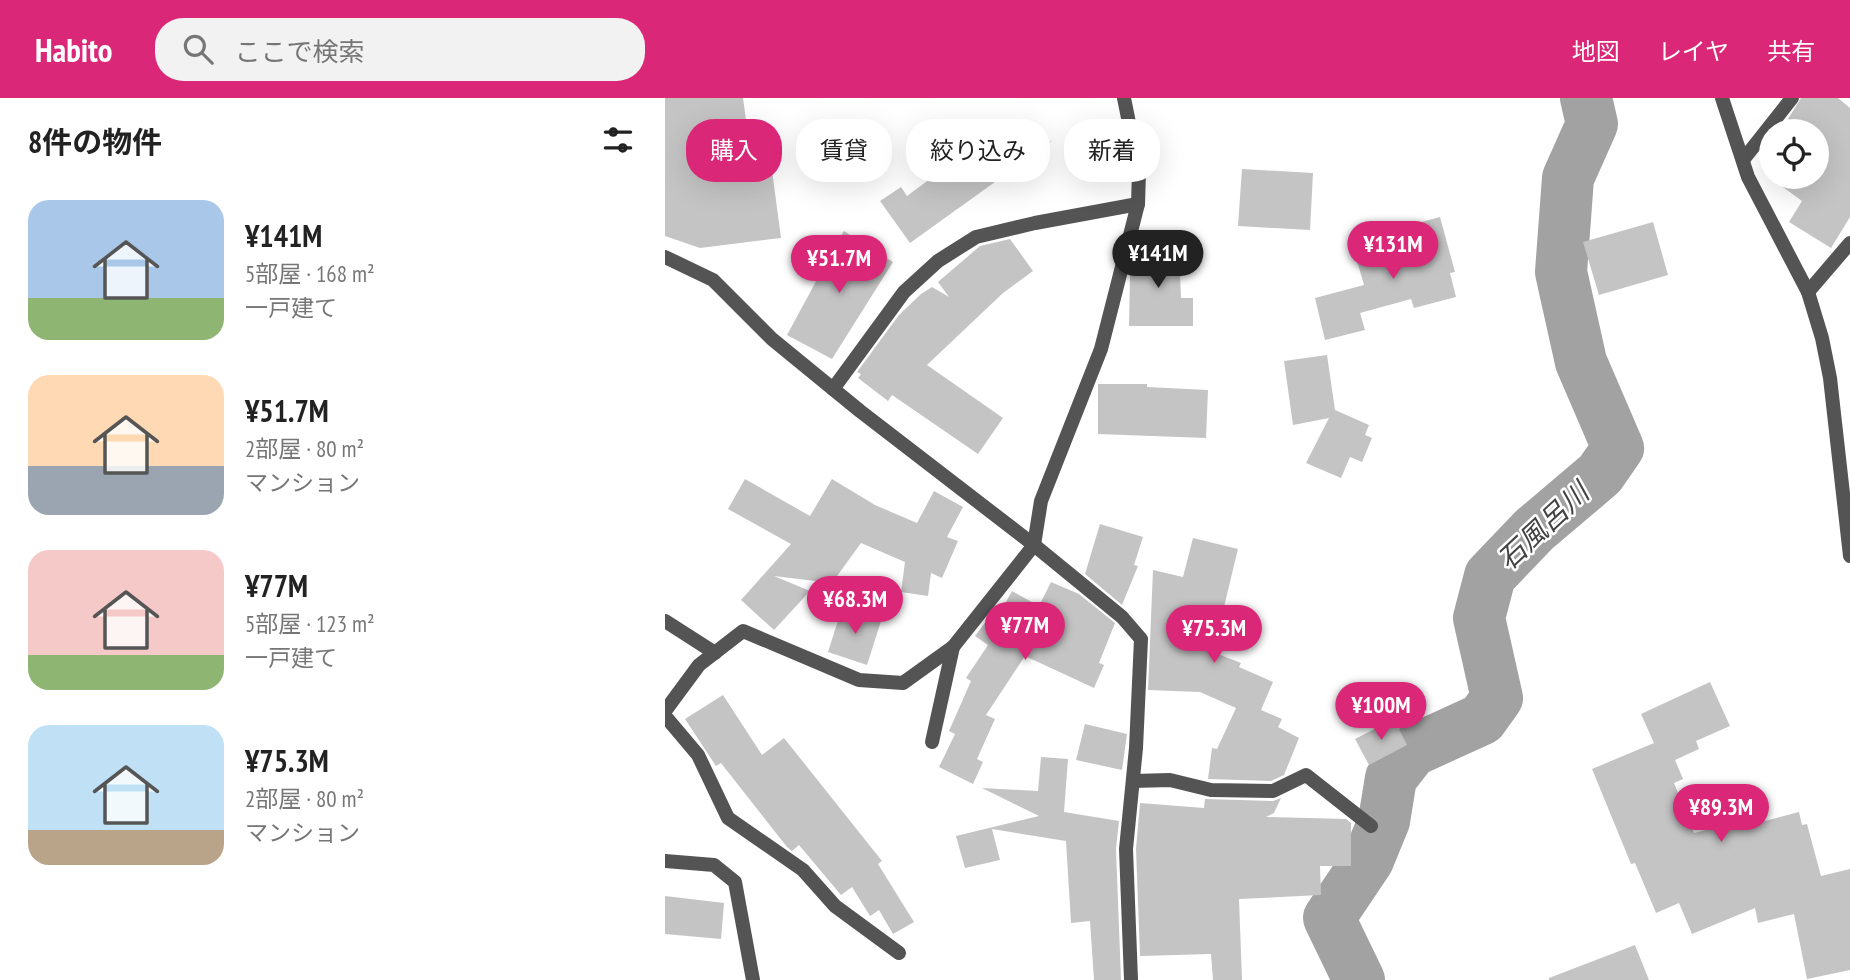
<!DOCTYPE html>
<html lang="ja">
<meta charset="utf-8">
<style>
:root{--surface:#fff;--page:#f2f2f2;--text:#222;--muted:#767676;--accent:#db2777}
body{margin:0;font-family:"PT Sans Narrow","Noto Sans JP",sans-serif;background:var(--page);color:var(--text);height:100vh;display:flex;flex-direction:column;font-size:26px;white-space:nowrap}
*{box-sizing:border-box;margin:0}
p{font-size:23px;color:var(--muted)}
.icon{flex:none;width:38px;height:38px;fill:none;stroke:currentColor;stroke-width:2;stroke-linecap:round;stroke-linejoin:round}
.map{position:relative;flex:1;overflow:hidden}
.details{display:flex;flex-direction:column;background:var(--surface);width:665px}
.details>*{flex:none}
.top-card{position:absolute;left:21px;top:21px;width:665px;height:63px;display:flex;gap:14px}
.fabs{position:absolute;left:1094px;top:21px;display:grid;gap:14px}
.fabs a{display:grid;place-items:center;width:70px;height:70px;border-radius:50%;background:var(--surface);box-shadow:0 7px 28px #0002;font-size:35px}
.price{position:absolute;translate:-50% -60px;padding:0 16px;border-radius:24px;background:var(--accent);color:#fff;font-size:23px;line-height:46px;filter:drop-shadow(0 2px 4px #0008)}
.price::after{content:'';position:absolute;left:50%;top:42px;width:21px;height:16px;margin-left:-10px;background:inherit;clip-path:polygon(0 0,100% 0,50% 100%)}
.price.selected{background:#222;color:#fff}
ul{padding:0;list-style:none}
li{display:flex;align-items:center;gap:21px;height:175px;padding:0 28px}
li span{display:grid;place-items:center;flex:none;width:196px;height:140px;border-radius:21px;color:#555}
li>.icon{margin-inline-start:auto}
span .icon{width:84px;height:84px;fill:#fffc;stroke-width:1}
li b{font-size:30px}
h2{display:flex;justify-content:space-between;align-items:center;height:84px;padding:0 28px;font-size:30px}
.chip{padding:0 24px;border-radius:28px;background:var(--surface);box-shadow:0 7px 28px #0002;font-size:24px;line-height:63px}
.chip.selected{background:var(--accent);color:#fff}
header{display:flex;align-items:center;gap:42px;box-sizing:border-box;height:98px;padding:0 35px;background:var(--accent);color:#fff}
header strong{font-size:33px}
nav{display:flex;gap:38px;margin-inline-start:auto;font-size:24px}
.search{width:490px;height:63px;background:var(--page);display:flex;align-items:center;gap:18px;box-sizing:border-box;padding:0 24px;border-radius:28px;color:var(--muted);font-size:26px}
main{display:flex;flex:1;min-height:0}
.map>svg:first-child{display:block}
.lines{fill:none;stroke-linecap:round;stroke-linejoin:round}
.river{stroke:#a2a2a2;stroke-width:52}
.building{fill:#c4c4c4}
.service{stroke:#545454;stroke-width:14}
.minor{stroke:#545454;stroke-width:14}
.labels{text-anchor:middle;stroke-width:5;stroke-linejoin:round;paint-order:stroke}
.water-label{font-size:28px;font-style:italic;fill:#434343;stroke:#fff}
</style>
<header>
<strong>Habito</strong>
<div class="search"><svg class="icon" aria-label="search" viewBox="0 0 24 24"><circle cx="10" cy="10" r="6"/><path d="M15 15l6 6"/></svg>ここで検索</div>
<nav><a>地図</a><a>レイヤ</a><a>共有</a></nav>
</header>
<main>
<section class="details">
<h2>8件の物件<svg class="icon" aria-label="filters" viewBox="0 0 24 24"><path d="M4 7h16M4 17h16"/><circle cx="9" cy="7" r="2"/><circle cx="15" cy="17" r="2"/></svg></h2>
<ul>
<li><span style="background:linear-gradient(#a9c7e8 70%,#8fb573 0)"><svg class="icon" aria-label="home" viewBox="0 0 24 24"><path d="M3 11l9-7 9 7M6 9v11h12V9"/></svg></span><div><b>¥141M</b><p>5部屋 · 168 m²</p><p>一戸建て</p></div></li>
<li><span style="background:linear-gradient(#ffd9b3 65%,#9aa5b1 0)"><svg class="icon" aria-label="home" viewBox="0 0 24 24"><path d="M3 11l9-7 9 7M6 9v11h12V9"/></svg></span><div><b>¥51.7M</b><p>2部屋 · 80 m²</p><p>マンション</p></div></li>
<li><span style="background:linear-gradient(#f6c9c9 75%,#8fb573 0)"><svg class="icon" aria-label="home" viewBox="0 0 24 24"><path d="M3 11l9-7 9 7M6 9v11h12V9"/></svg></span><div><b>¥77M</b><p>5部屋 · 123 m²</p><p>一戸建て</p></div></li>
<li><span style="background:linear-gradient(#bfe0f5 75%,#b9a48a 0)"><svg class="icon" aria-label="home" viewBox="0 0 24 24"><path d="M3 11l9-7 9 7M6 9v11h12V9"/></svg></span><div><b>¥75.3M</b><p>2部屋 · 80 m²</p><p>マンション</p></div></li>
</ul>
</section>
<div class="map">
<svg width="1185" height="882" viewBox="0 0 1185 882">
<rect width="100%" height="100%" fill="#fff"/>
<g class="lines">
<path class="river" d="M694,882L664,820L703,762L719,723L726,680L747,653L817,621L832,600L814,520L825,478L869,432L935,376L953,350L916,264L896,174L903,80L927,26L921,0"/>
</g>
<g class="building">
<path d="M0,0H78L82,29L101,27L116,140L35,150L0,138Z"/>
<path d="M1136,0H1173L1185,10V119L1166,150L1124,124L1137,103L1104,79H1152V33H1139L1123,21Z"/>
<path d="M387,43L245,145L215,103L236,89L242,98L273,75L276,80L315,59Z"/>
<path d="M577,71L648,75L645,132L573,128Z"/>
<path d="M775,119L790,174L785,175L791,199L749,210L746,201L695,215L700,232L660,242L650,200L699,187L692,163L747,149L741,128Z"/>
<path d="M988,124L1003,177L934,197L918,144Z"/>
<path d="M179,133L228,164L167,261L122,237L155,176L152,174Z"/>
<path d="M345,141L368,173L338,195L262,267L338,320L313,356L227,297L223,303L193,280L196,276L192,274L234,217L256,196L267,189L284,199L273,184L315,148Z"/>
<path d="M514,150L516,200H528V228H464L465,176L471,151Z"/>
<path d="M662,257L670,312L704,327L700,337L707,340L697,364L685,359L676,380L641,365L664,320L628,327L619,263Z"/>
<path d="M433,286H482V289L543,292L541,340L433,336Z"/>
<path d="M80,381L145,418L167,381L210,407L252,425L269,393L298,409L282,439L293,443L277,480L266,475L263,498L236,494L240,464L196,445L167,485L109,478L145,493L109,532L76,502L126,446L63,411Z"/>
<path d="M435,426L478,439L469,467L473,468L457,507L420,476Z"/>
<path d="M528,440L573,451L548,554L576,565L574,569L608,584L596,612L617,621L613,629L634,640L619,677L606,683L543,681L547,650L552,651L571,610L535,594L483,592L488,472L518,479Z"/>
<path d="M386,484L414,496L450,525L434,565L439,567L429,590L360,558L321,617L330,621L312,661L318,664L308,686L274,669L290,636L284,633L306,583L301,580L323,547L310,538L325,518L331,522L347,493L374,508Z"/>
<path d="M178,507L216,523L202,567L163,554Z"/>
<path d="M1045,584L1065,628L1031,643L1034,651L1010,662L1018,681L1009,685L1029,735L1099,718L1100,723L1134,714L1137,727L1142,726L1156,778L1185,771V872L1142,881L1129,816L1093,825L1090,810L1027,836L1014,805L991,815L970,765L966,766L927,671L989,645L976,616Z"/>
<path d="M58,597L97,657L119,640L217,763L213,766L249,824L228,836L214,812L205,818L187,789L176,797L134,747L127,753L122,749L56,665L51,668L20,621Z"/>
<path d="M729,621L742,647L704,667L690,641Z"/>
<path d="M420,626L462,636L457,672L411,662Z"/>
<path d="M376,659L403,661L399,714L454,723L451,751L456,882H429L425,823L406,825L401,743L327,731L335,762L300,770L291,738L374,718L317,690L373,693Z"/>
<path d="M616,700L609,715L601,719L681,721L686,725V768H655L656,797L574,801L577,882H548L546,856L475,858L471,751L475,705L539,710L540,701L608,703Z"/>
<path d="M0,798L59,805L56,841L0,836Z"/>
<path d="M970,847L984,882H884V880Z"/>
</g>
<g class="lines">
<path class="service" d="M468,683L505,682L546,692L608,693L641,677L706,728"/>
<g class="minor">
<path d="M1057,0L1083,79L1143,194L1157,240L1165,280L1185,458"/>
<path d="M1078,62L1127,0"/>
<path d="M0,159L48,182L107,241L195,313L369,447L457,519L476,541L471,650L461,751L466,882"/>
<path d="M1143,194L1185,145"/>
<path d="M168,291L239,194L273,163L311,139L370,125L473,106"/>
<path d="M0,523L50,555"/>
<path d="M0,613L34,567L78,533L194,582L238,585L288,549L369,447L376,403L436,251L473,106L474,74L459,0"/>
<path d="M0,618L33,657L63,720L138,772L170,808L234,855"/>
<path d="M267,644L288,549"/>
<path d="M0,763L49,767L70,784L88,882"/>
</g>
</g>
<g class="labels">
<g class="water-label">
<text transform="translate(878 428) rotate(-43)" y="10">石風呂川</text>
</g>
</g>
</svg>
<div class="fabs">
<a><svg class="icon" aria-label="locate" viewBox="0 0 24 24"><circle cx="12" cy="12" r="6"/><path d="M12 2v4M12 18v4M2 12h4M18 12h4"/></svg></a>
</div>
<b class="price" style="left:728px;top:183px">¥131M</b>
<b class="price selected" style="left:493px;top:192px">¥141M</b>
<b class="price" style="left:174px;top:197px">¥51.7M</b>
<b class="price" style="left:190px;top:538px">¥68.3M</b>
<b class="price" style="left:360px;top:564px">¥77M</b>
<b class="price" style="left:549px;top:567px">¥75.3M</b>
<b class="price" style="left:716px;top:644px">¥100M</b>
<b class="price" style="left:1056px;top:746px">¥89.3M</b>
<div class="top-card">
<a class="chip selected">購入</a>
<a class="chip">賃貸</a>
<a class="chip">絞り込み</a>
<a class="chip">新着</a>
</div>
</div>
</main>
